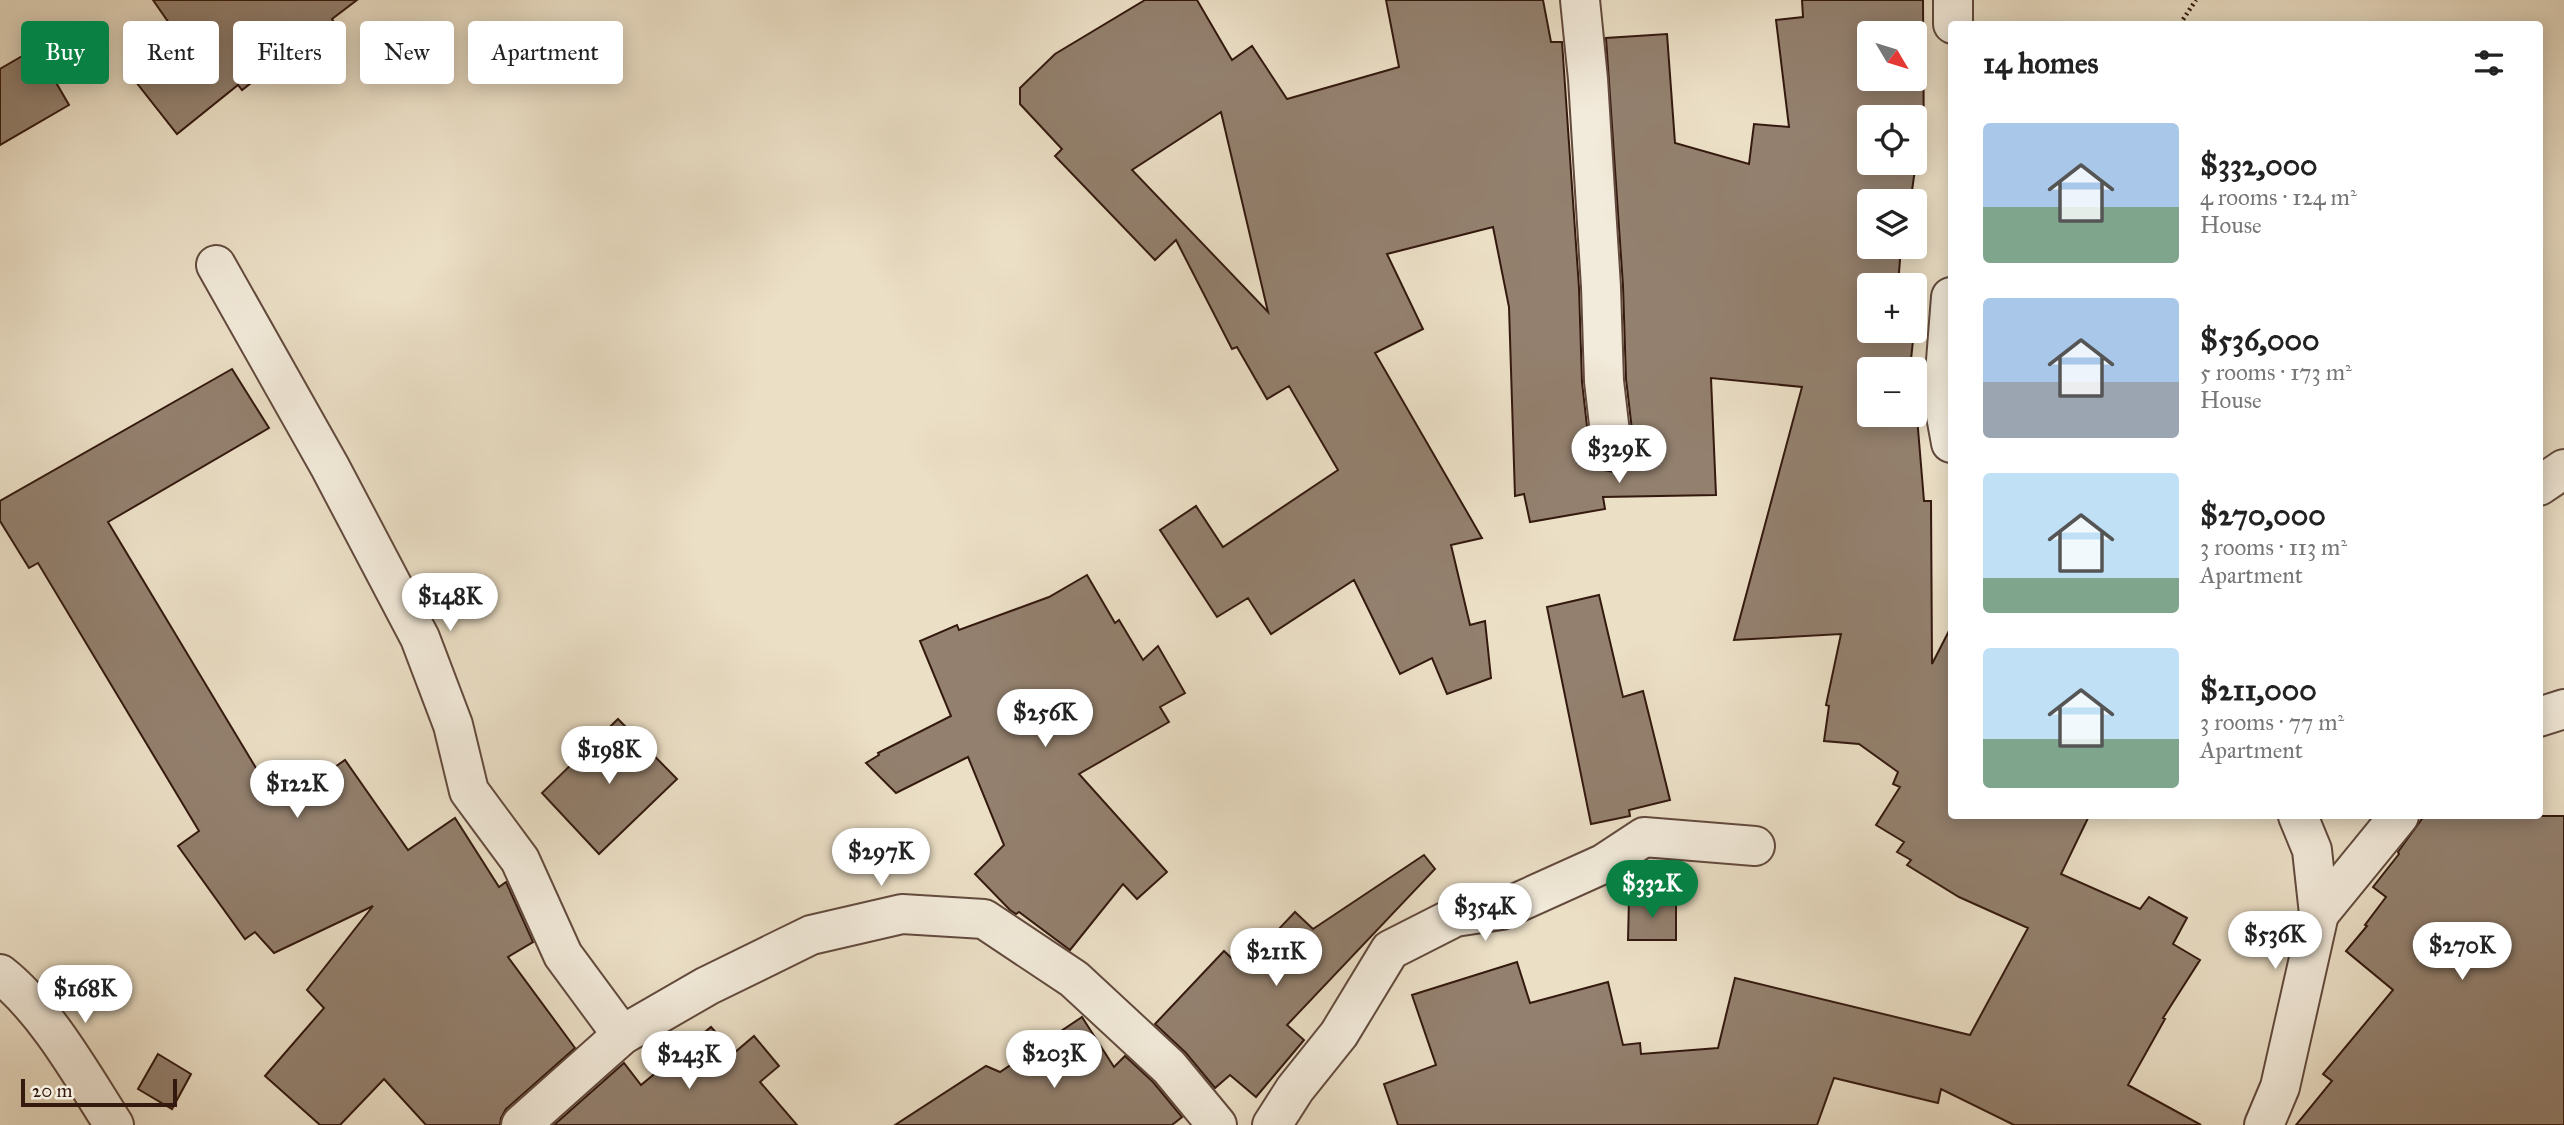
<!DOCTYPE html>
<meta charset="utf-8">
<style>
:root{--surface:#fff;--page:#f2f2f2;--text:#222;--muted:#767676;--accent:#0b8043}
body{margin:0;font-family:"IM FELL Great Primer",serif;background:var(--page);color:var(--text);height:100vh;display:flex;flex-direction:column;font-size:26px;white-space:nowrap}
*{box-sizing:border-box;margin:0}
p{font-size:23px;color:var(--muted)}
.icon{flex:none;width:38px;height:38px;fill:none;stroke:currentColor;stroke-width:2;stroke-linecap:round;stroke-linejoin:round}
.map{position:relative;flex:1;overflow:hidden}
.panel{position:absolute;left:1948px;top:21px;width:595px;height:798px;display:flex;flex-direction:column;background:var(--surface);border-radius:7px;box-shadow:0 4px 18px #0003}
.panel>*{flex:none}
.banner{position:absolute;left:21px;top:21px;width:665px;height:63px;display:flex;gap:14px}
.needle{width:46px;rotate:128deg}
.controls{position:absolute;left:1857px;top:21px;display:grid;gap:14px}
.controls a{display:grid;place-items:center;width:70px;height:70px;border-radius:7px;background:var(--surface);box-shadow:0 4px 18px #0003;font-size:35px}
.scale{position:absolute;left:21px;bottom:18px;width:156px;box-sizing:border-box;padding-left:7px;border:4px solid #34190f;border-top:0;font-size:19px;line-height:24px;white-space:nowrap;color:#34190f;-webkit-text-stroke:5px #f2eada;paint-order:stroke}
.price{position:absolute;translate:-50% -60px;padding:0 16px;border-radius:24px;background:#fff;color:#222;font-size:23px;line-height:46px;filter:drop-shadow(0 2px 4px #0008)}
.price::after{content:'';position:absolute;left:50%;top:42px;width:21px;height:16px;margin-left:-10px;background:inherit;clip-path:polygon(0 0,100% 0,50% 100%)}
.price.on{background:var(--accent);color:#fff}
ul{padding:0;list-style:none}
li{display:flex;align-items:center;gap:21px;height:175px;padding:0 35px}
li span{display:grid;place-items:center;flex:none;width:196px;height:140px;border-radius:7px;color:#555}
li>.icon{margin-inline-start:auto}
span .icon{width:84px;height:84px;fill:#fffc;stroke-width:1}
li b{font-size:30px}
h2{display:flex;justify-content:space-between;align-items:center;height:84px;padding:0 35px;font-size:30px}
.tag{padding:0 24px;border-radius:7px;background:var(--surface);box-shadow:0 4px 18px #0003;font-size:24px;line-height:63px}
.tag.on{background:var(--accent);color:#fff}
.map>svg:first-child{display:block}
.building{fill:#93806e;stroke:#34190f;stroke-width:2;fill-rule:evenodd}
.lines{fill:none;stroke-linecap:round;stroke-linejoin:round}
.minor-casing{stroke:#624a3d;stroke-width:42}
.path{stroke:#34190f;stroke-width:4.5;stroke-dasharray:2 3.5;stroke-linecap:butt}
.minor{stroke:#f2eada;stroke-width:38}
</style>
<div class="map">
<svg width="2564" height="1125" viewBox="0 0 2564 1125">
<rect width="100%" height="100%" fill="#ebdfc6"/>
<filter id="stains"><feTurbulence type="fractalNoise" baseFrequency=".00286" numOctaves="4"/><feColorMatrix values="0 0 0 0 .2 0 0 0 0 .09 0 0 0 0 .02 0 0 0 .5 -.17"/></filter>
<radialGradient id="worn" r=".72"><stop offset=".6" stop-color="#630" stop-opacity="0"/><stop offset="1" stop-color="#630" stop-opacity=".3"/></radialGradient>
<g class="building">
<path d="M153,0H357L332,19L338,29L300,54L296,48L242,90L238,85L177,134L132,77L180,39Z"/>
<path d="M1145,0H1197L1232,60L1252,46L1287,99L1399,67L1386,0H1543L1551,42H1562L1579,288L1582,382L1590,453L1595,464L1604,470L1614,472L1626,467L1632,458L1634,447L1626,379L1623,286L1606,38L1667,34L1675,143L1749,164L1754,124L1789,127L1776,20L1803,17L1802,0H1923L1924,169H1915L1911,198L1905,197V201H1869V247H1901L1898,285H1869V331H1914L1910,369H1869V415H1914L1916,405L1924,501H1931L1932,664L1951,627V816H2089L2061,874L2140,909L2149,897L2187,918L2173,944L2200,960L2163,1018L2165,1019L2128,1085L2201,1125H2014L1941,1089L1938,1103L1834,1078L1817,1125H1398L1384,1084L1436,1065L1412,995L1517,962L1530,1003L1608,982L1623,1045L1640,1043L1641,1054L1718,1048L1735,978L1970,1035L2028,928L1959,897L1907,865L1911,860L1897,852L1904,842L1876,825L1900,787L1893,784L1898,772L1859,744L1824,741L1829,706L1826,705L1841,634L1734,640L1802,387L1711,378L1716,495L1603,497L1605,509L1530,522L1524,494L1515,496L1509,307L1493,227L1387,254L1423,329L1375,353L1482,538L1451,545L1470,625L1485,621L1491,678L1447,694L1432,658L1400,674L1354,580L1271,634L1248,598L1217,617L1160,530L1196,506L1223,547L1338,470L1289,386L1267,399L1237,347L1232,349L1176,240L1155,260L1055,156L1062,149L1020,104V88L1055,54ZM1869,33H1914V79H1869ZM1221,112L1268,312L1132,170ZM1869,117H1914V163H1869Z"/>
<path d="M36,48L69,105L0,145V69Z"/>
<path d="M232,369L269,428L108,522L265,783L290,765L306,787L345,760L408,850L455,818L499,887L506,882L533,942L508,957L575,1048L506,1109L501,1118L500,1125H426L384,1079L340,1125H320L265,1076L324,1008L307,990L373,906L274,953L255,932L245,939L178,846L199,831L38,563L29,568L0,521V501Z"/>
<path d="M1087,575L1115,623L1119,620L1143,660L1158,646L1185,693L1160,707L1169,722L1079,774L1167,872L1137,899L1123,884L1070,950L1019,912L1016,914L1010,910L975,874L1004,845L968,757L896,793L866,763L879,755L878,753L951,716L920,641L957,625L959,630L1049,597Z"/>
<path d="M1599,595L1623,697L1643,691L1670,800L1629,810L1630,816L1591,824L1547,607Z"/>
<path d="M618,719L677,779L599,854L542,793Z"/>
<path d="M2424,816H2564V1125H2296L2332,1081L2323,1074L2393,990L2346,951L2367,926L2365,925L2386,897L2373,887L2399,854L2398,852Z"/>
<path d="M1424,855L1435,869L1287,1025L1304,1040L1256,1097L1230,1075L1215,1088L1186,1053L1155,1024L1224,951L1242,968L1295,912L1313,929Z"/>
<path d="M1629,899H1676V940H1628Z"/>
<path d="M1082,1017L1114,1067L1125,1056L1153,1082L1182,1117L1172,1125H895L986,1066L1000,1072Z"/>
<path d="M711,1027L734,1053L754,1036L779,1066L760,1082L797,1125H554L624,1063L641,1085Z"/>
<path d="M158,1054L191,1074L172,1109L138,1089Z"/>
</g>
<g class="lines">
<g class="minor-casing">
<g id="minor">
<path d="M1580,0L1588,79L1601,287L1604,381L1612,450"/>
<path d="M1953,0V24"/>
<path d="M216,265L330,467L420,638L453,725L469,791L520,860L563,955L622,1035"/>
<path d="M1951,297L1943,399L1951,443"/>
<path d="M2539,486L2564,469"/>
<path d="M2539,717L2564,709"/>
<path d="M2319,914L2399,816"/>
<path d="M0,974C46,1010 82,1075 114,1125"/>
<path d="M521,1125L622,1035L707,986L811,935L902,914L984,919L1074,979L1169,1067L1217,1125"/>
<path d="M1272,1125L1295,1089L1339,1034L1390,950L1455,917L1501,910L1603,864L1644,837L1755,846"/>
<path d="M2264,1125L2280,1087L2319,914L2312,850L2298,816"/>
</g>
</g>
<path class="path" d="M2180,24L2196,0"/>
<use href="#minor" class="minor"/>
</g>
<rect width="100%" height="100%" filter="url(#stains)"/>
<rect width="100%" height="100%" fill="url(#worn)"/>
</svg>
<div class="controls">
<a><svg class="needle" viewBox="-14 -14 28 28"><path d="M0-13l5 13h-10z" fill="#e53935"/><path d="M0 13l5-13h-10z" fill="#767676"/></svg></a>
<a><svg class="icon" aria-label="locate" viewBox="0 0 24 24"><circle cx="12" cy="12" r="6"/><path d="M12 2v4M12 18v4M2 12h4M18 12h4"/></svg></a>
<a><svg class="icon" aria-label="layers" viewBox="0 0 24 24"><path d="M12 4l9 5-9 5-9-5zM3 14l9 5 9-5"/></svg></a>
<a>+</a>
<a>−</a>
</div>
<div class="scale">20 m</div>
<b class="price" style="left:1619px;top:485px">$329K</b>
<b class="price" style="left:450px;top:633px">$148K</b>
<b class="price" style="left:1045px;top:749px">$256K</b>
<b class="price" style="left:609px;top:786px">$198K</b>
<b class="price" style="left:297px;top:820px">$122K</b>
<b class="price" style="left:881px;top:888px">$297K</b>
<b class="price on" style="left:1652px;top:920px">$332K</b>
<b class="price" style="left:1485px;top:943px">$354K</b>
<b class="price" style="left:2275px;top:971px">$536K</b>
<b class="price" style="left:2462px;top:982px">$270K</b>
<b class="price" style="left:1276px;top:988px">$211K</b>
<b class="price" style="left:85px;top:1025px">$168K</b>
<b class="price" style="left:1054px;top:1090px">$203K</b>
<b class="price" style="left:689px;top:1091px">$243K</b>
<div class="banner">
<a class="tag on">Buy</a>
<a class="tag">Rent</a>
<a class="tag">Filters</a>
<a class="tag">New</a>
<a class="tag">Apartment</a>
</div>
<section class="panel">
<h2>14 homes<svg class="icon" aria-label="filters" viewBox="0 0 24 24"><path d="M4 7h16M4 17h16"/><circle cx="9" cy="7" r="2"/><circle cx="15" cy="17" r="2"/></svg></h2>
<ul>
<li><span style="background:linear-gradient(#a9c7e8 60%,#7fa58c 0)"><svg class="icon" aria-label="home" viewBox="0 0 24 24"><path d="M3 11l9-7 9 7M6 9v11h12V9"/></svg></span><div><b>$332,000</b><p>4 rooms · 124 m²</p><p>House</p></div></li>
<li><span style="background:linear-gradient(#a9c7e8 60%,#9aa5b1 0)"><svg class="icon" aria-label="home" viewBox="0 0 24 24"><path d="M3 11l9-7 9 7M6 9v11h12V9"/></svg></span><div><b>$536,000</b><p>5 rooms · 173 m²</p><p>House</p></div></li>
<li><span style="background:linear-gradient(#bfe0f5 75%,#7fa58c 0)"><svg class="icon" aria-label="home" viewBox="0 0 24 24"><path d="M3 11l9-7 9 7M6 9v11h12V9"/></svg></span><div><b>$270,000</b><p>3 rooms · 113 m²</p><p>Apartment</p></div></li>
<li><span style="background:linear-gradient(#bfe0f5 65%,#7fa58c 0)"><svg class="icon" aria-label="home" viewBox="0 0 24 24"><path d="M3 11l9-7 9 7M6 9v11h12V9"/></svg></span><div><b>$211,000</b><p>3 rooms · 77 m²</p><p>Apartment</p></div></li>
</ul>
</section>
</div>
